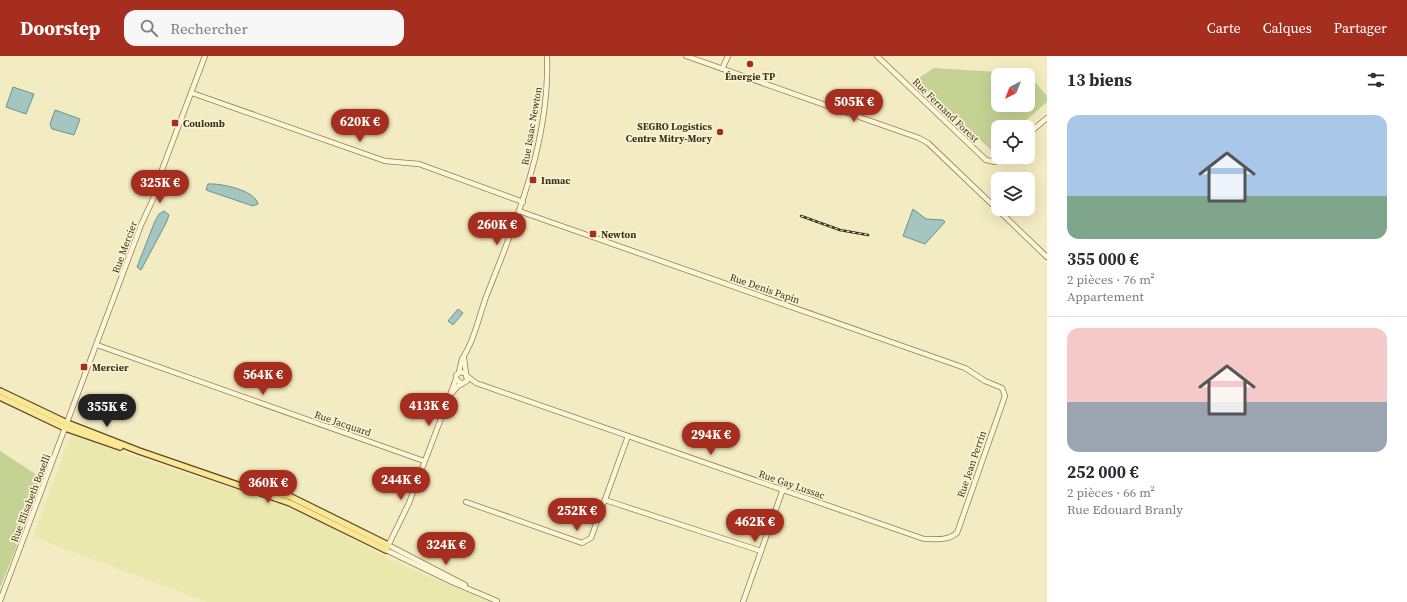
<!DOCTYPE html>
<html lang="fr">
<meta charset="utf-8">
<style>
:root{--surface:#fff;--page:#f7f7f7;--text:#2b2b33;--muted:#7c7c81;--line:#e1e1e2;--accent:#a62e1e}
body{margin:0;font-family:"Source Serif 4",serif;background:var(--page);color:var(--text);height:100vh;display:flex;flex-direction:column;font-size:15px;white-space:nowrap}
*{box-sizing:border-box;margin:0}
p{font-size:13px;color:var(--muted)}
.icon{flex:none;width:22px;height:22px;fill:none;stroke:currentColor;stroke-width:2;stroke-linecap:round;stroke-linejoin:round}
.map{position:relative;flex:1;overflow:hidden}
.sheet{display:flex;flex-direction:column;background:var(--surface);width:360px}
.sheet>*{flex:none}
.needle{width:26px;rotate:222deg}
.tools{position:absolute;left:991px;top:12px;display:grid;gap:8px}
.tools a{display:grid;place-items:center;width:44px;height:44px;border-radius:8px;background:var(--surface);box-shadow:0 4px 16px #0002;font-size:20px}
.price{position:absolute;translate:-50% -34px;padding:0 9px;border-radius:14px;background:var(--accent);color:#fff;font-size:13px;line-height:26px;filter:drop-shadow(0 1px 2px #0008)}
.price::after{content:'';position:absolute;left:50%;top:24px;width:12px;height:9px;margin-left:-6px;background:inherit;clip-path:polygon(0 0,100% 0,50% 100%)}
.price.active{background:#222;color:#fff}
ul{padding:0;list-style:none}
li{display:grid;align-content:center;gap:8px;height:212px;padding:0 20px}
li+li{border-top:1px solid var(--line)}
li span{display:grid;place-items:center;height:124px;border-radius:12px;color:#555}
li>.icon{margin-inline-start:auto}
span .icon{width:72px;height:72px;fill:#fffc;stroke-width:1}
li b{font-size:17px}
h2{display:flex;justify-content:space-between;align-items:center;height:48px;padding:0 20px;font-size:17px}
header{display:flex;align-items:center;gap:24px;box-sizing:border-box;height:56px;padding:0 20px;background:var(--accent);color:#fff}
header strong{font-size:19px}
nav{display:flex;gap:22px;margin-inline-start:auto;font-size:14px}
.search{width:280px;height:36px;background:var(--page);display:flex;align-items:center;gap:10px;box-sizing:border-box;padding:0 14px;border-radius:12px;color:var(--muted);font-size:15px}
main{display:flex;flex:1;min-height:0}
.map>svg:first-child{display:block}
.farmland{fill:#eae8ad}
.green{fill:#c4d393;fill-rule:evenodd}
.water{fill:#a4c5c0;stroke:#699590}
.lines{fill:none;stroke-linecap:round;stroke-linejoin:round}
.minor-casing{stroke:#907c56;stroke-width:6}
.major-casing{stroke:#5d482b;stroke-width:8}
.minor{stroke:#fdf6d6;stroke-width:4.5}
.major{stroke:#fbe894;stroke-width:5.5}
.rail-casing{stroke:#3d301c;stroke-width:2.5}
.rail{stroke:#faf3d2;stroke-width:1;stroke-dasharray:3;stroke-linecap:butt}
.poi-dot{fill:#a62e1e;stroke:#faf3d2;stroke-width:1.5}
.labels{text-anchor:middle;stroke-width:3.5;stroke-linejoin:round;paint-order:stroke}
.poi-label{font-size:10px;font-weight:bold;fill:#3d301c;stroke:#faf3d2;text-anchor:start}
.street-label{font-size:10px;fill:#3d301c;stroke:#faf3d2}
</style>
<header>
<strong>Doorstep</strong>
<div class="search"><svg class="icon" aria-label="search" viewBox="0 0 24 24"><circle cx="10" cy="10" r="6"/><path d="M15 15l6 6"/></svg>Rechercher</div>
<nav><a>Carte</a><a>Calques</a><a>Partager</a></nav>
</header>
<main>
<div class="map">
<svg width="1047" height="546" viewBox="0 0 1047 546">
<rect width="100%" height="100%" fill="#f3ebc1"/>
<path class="farmland" d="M71,379L275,447L318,465L393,505L489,546H208L33,481Z"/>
<g class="green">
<path d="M934,12L1028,18L1047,40V46L1018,71H998V88L991,94L916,24ZM998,19H1028V49H998Z"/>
<path d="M0,395L43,423L0,532Z"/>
</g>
<g class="water">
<path d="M13,31L34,38L26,58L6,51Z"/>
<path d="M55,54L80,63L74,79L52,73L50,68Z"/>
<path d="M208,128C220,127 255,134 258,148L253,150L206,134Z"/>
<path d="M913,153L926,163L943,164L945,166L925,188L903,180Z"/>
<path d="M164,155L169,159L166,167L141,214L137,211L155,165L159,158Z"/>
<path d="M458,253L463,257L453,269L448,265Z"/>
</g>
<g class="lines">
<g class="minor-casing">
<g id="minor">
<path d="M686,0L919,82L928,87L1047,201"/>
<path d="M877,0L986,104L995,106L1003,101"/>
<path d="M722,13L728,0"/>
<path d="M192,37L385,105L419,108L523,146"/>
<path d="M1028,78L1047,62"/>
<path d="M97,289L424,405"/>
<path d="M464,302L466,318"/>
<path d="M459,316L462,303C474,285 479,261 486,241C517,163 550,85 547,0"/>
<path d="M467,320L476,327L924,483C936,483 947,485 957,477L1005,340L1002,332L985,325L965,312L519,155"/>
<path d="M456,323L409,447L386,494L452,526L497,545"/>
<path d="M451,338L458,330L467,325L466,318L461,316L456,319V323L462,328"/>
<path d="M605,444L761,495"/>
<path d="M466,446L582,487L591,482L628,380"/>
<path d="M388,489L465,529"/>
<path d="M0,545L141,169L154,141L160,119L205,0"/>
<path d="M743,546L783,433"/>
</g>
</g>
<g class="major-casing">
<g id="major">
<path d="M0,335L67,367L139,395L290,447L386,494"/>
<path d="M0,341L65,372L120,391"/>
<path d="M255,431L291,441L388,489"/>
</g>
</g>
<use href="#minor" class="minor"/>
<use href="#major" class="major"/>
<g class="rail-casing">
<path id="rail" d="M801,160L840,174L868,179"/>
</g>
<use href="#rail" class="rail"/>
</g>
<g class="poi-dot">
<circle cx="750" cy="8" r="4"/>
<rect x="171" y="63" width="8" height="8" rx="2"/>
<circle cx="720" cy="76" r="4"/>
<rect x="529" y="120" width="8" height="8" rx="2"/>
<rect x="589" y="174" width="8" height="8" rx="2"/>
<rect x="80" y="307" width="8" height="8" rx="2"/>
</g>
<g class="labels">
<g class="poi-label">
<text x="750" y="24" text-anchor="middle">Énergie TP</text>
<text x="183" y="71">Coulomb</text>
<text x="712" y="74" text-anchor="end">SEGRO Logistics<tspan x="712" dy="12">Centre Mitry-Mory</tspan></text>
<text x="541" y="128">Inmac</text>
<text x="601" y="182">Newton</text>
<text x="92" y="315">Mercier</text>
</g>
<g class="street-label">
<text transform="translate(946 54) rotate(44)" y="4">Rue Fernand Forest</text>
<text transform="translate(531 70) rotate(-80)" y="4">Rue Isaac Newton</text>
<text transform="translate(124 191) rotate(-70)" y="4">Rue Mercier</text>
<text transform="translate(765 232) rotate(19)" y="4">Rue Denis Papin</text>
<text transform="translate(343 367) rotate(19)" y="4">Rue Jacquard</text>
<text transform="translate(971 408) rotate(-71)" y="4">Rue Jean Perrin</text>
<text transform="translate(792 428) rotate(19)" y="4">Rue Gay Lussac</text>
<text transform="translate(30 442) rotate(-69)" y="4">Rue Elisabeth Boselli</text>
</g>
</g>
</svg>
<div class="tools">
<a><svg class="needle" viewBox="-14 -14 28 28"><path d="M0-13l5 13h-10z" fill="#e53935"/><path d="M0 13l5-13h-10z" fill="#7c7c81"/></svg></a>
<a><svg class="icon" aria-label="locate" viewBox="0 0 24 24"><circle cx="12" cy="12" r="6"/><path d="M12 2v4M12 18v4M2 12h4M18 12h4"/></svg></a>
<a><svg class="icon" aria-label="layers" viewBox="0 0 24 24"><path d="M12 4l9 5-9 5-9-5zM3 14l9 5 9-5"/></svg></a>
</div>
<b class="price" style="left:854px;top:67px">505K €</b>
<b class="price" style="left:360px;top:87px">620K €</b>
<b class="price" style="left:160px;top:148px">325K €</b>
<b class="price" style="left:497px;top:190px">260K €</b>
<b class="price" style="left:263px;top:340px">564K €</b>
<b class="price" style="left:429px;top:371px">413K €</b>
<b class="price active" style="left:107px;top:372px">355K €</b>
<b class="price" style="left:711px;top:400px">294K €</b>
<b class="price" style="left:401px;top:445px">244K €</b>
<b class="price" style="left:268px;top:448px">360K €</b>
<b class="price" style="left:577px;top:476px">252K €</b>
<b class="price" style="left:755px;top:487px">462K €</b>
<b class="price" style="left:446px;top:510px">324K €</b>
</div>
<section class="sheet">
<h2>13 biens<svg class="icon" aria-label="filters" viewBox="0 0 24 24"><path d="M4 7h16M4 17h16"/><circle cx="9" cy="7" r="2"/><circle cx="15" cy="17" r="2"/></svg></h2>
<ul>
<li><span style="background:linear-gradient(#a9c7e8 65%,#7fa58c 0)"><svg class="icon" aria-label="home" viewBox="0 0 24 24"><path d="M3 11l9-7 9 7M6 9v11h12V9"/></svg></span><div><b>355 000 €</b><p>2 pièces · 76 m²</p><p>Appartement</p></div></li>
<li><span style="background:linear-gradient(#f6c9c9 60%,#9aa5b1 0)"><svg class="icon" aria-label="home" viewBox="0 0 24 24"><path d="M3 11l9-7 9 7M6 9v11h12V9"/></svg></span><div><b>252 000 €</b><p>2 pièces · 66 m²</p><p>Rue Edouard Branly</p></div></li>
</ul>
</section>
</main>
